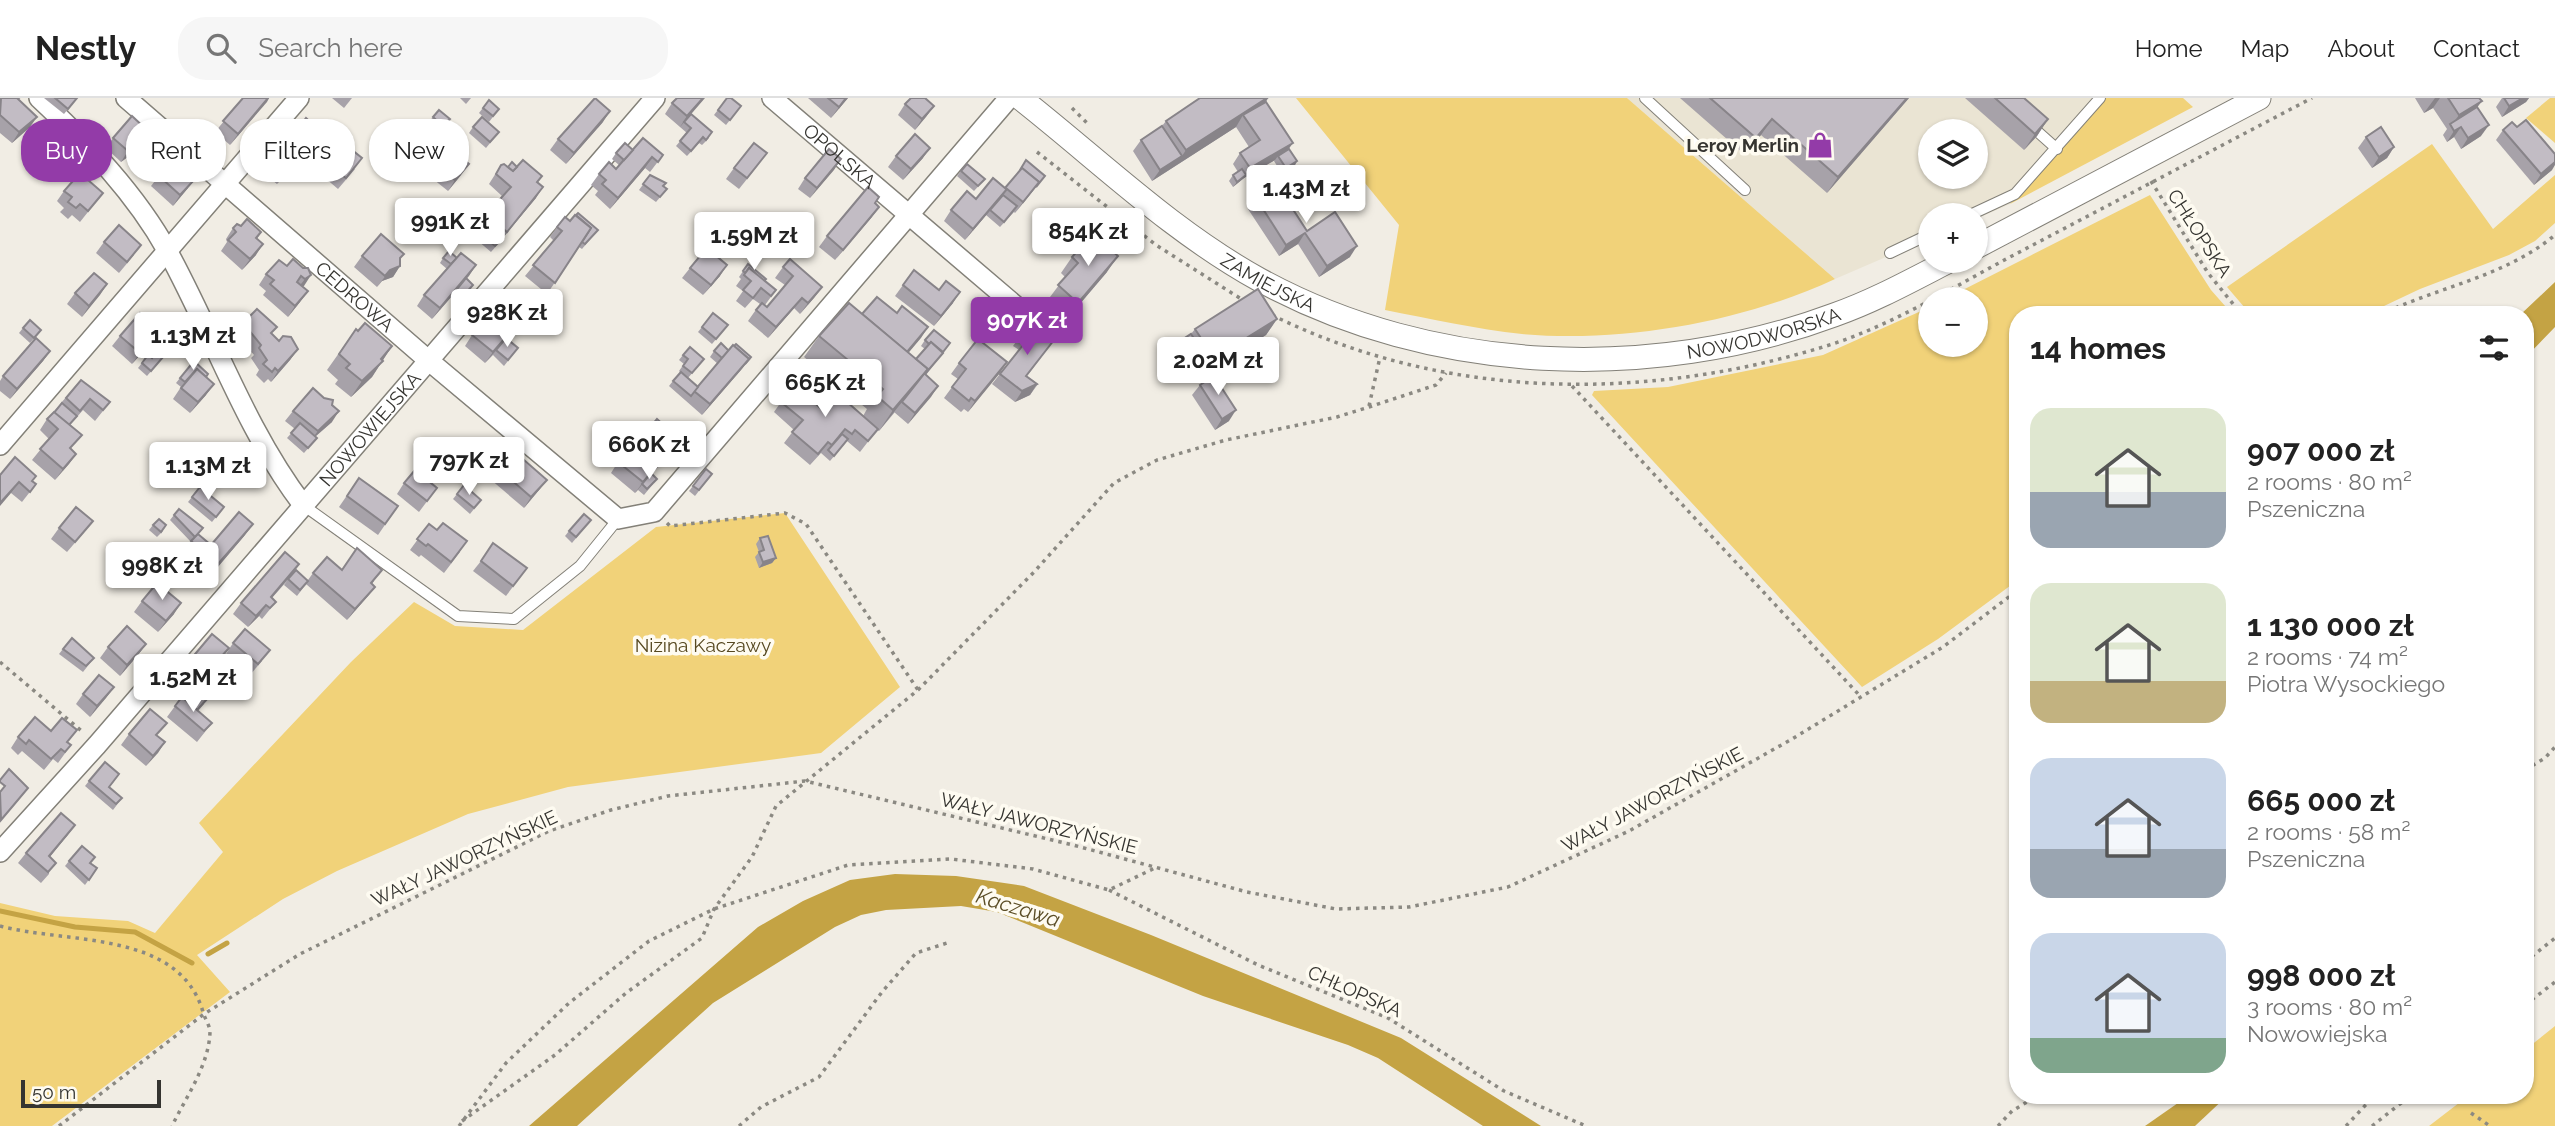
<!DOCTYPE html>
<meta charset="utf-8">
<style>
:root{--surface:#fff;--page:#f6f6f6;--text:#222;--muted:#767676;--line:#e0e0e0;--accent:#933ba8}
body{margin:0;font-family:Raleway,sans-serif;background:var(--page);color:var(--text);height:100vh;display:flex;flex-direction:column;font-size:26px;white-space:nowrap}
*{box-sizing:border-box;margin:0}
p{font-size:23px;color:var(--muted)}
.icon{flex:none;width:38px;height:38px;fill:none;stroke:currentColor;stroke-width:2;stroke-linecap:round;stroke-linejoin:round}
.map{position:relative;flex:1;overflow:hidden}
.drawer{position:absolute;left:2009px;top:208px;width:525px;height:798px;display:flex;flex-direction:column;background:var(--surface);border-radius:28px;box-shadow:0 2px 5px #0004}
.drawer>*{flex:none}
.top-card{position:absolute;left:21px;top:21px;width:665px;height:63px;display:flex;gap:14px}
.buttons{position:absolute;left:1918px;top:21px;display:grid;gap:14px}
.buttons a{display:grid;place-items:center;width:70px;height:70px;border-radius:50%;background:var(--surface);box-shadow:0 2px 5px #0004;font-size:35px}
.scale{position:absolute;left:21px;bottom:18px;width:140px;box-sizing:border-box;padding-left:7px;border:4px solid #353430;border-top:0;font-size:19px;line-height:24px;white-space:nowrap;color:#353430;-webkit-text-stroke:5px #fefbf1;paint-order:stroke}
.price{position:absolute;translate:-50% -60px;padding:0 16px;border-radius:7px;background:#fff;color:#222;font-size:23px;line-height:46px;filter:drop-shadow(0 2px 4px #0008)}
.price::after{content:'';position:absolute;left:50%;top:42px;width:21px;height:16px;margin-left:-10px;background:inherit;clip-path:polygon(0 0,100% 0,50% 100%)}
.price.current{background:var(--accent);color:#fff}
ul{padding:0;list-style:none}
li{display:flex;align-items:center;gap:21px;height:175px;padding:0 21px}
li span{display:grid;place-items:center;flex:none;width:196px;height:140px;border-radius:21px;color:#555}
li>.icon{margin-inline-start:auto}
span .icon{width:84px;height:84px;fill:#fffc;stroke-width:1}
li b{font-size:30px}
h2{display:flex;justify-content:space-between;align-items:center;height:84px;padding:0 21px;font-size:30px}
.tag{padding:0 24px;border-radius:28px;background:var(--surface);box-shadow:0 2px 5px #0004;font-size:24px;line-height:63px}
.tag.current{background:var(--accent);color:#fff}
header{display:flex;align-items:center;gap:42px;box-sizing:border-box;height:98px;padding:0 35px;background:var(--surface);border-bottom:2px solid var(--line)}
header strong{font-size:33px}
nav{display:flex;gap:38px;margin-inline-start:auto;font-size:24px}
.search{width:490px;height:63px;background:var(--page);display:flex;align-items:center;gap:18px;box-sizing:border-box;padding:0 24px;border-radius:28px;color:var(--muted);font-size:26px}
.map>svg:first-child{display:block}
.built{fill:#eae4d3;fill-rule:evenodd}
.green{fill:#f1d279}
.water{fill:#c4a344}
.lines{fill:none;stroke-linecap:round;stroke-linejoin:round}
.stream{stroke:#c4a344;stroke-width:5}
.service-casing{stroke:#838078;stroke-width:12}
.minor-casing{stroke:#838078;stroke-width:22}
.tertiary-casing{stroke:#838078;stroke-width:25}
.path{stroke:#8b8982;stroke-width:3.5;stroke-dasharray:3.5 5;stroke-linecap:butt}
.service{stroke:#fff;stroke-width:10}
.minor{stroke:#fff;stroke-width:19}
.tertiary{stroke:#fff;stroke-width:23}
.wall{fill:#a7a2a9}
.shaded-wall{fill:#888489}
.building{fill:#c2bcc4;stroke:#888489;stroke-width:2}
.labels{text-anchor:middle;stroke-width:7;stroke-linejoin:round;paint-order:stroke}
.poi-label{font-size:19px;font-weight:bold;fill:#353430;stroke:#fefbf1;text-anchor:end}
.street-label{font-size:19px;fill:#353430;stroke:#fefbf1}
.park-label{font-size:19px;fill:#564820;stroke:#fefbf1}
.water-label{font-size:21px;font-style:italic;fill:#5c4e27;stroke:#fefbf1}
</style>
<header>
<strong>Nestly</strong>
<div class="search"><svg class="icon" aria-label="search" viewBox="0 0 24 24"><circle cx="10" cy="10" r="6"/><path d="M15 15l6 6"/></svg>Search here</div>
<nav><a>Home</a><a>Map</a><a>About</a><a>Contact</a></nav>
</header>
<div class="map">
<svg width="2555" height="1028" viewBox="0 0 2555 1028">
<rect width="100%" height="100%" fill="#f1ede4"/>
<path class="built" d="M1627,0H2104L2010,106L1976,121V117H1930V140L1835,181ZM1930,33H1976V79H1930Z"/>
<g class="green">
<path d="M1296,0H1627L1835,181C1743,224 1623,245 1522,236C1476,231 1431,221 1385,212L1399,127Z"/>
<path d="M2104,0H2183L2193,9L2010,106Z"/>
<path d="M2550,0H2555V45L2526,20Z"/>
<path d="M2432,46L2493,131L2555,77V125L2535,143L2509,157L2420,191L2365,217H2251L2227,189Z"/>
<path d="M2150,97L2211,192L2233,217H2018V482L1938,541L1862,589L1592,297L1594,293L1668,289L1823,257L1930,209V247H1976V201H1945Z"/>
<path d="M785,415L900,589L821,655L568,689L468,716L337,773L283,801L197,857L230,894L52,1028H0V805L55,818L128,823L155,835L223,754L199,725L351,564L414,504L455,528L523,532L656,429Z"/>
<path d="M2555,928V1028H2429L2468,998H2525V952Z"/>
</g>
<g class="water">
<path d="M2555,184V229L2525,260V217H2520Z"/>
<path d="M895,776L956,778L1024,788L1151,837L1401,940L1541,1028H1483L1378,960L1348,947L1203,898L997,814L961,808L886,812L861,817L835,829L713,905L577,1028H529L758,829L803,803L850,782Z"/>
<path d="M2188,998H2227L2195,1028H2145Z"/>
</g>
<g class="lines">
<g class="stream">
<path d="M0,813L75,829L135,834L192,865"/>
<path d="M208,856L227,845"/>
</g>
<g class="service-casing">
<g id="service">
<path d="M1645,0L1745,92"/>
<path d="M2029,26L2057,51"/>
<path d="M1970,117L2015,96L2100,0"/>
<path d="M1890,155L1930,136"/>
<path d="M303,407L458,518L514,521L580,468L618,421"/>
</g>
</g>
<g class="minor-casing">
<g id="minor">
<path d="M39,0C87,45 136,96 168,154C214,238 245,331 303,407"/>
<path id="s1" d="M126,0L428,262L618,421L654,414L1009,0"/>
<path id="s2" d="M772,0L1017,209"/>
<path d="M0,347L299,0"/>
<path id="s3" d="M0,754L97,647L655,0"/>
</g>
</g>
<g class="tertiary-casing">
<g id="tertiary">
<path id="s4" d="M1020,0C1099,62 1171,133 1260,182C1432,276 1651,285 1834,217C1874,203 1912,182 1949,163"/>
<path d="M1976,149L2259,0"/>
</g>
</g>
<g class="path">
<path d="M1072,10L1088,26"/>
<path d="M1037,54L1156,147L1246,204"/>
<path d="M2151,83L2208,175L2242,217"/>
<path d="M1272,217C1444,302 1642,304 1823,249C1889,229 1950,191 2010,159C2111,106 2211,53 2312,0"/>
<path d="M2380,217C2437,189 2505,179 2555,137"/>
<path d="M1572,288L1861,599"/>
<path d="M1369,308L1380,259"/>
<path d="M667,425L670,428L785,415L806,426L918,592"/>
<path d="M0,564L84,635"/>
<path d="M2525,672L2545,660L2555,649"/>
<path d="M1109,792L1258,867L1388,920L1504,993L1586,1028"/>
<path d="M0,828C67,846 179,832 203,914C205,921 210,928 210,934C209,967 186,999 172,1028"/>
<path d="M2525,864L2555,840"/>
<path d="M2525,907L2555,884"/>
<path d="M2471,1015L2490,1028"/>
<path d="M462,1023L555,957L626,895L702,840L714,811L752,759L776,708L918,592L1034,474L1114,385L1157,362L1226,342L1337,319L1369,309L1436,287L1446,275"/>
<path d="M59,1028L204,916L300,856L549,733L611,712L668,698L805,683L1073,747L1247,794L1336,811L1409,809L1508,789L1629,733L1792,641L1943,549L2018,492"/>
<path d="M459,1028L506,965L569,905L649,843L714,811L848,767L951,761L1033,771L1109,792L1157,769"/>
<path d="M739,1028L761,1009L819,979L882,894L916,855L947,845"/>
<path d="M1998,1028L2012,1013L2037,998"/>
<path d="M2346,1028L2374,998"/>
<path d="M2372,1028L2410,998"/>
</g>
<use href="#service" class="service"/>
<use href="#minor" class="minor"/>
<use href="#tertiary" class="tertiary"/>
</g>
<g class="wall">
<path d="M0,0H19L18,1L30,29L12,45L0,35Z"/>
<path d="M44,0H77L64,16Z"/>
<path d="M243,0H269L230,47L215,34Z"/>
<path d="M332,0H352L344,10Z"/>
<path d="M460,0H471L466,6Z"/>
<path d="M727,0L741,8L726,27L714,17Z"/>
<path d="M808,0H848L831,20Z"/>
<path d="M1200,0H1268L1266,4L1289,51L1297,63L1294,69L1282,76L1274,63L1275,62L1244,80L1233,89L1229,83L1233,77L1238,74L1233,66L1240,55L1249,49L1236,29L1152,83L1133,53L1141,42L1162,28L1166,23Z"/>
<path d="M1680,0H1909L1827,95L1761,37L1744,56Z"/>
<path d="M1965,0H2024L2048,21L2037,38L2024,52Z"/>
<path d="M2415,0H2479L2477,10L2481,38L2461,51L2454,39L2447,44L2443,37L2447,31L2433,10L2424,15Z"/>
<path d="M2502,0H2529L2526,4L2502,19L2496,9Z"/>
<path d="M489,2L499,11L489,24L479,15Z"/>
<path d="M672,5L691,16L709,40L702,47L699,45L687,58L676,48L687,35L680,29L681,27L680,29L665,16Z"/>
<path d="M905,6L934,8L915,32L898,17Z"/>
<path d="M433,19L450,21L439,34L429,24Z"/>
<path d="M603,24L566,66L550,52L558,41Z"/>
<path d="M473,29L499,34L486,50L469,35Z"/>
<path d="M291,30L314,44L277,86L262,74L265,70L261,67L269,56L281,50L287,43L283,41Z"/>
<path d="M2503,32L2552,72L2534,87L2496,42Z"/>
<path d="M2366,39L2394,49L2387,60L2372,70L2358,50Z"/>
<path d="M113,40L141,44L133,55L121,64L106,50Z"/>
<path d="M633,52L663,57L650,74L645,70L610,111L595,97L598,93L591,87L599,76L616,71L619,67L612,61L616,55Z"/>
<path d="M896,58L923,60L903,82L888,69Z"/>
<path d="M841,61L810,100L798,91L805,80Z"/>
<path d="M325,64L355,71L338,91L318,74Z"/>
<path d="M759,66L739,91L726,81L734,70Z"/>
<path d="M501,67L508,69H517L542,78L538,84L536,100L491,154L471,137L502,98L489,86Z"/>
<path d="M441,70L461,77L448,93L433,81Z"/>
<path d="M961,73L985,81L974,93L957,78Z"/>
<path d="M650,77L667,91L656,104L639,92Z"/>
<path d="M159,78L188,90L173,108L151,88Z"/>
<path d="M1045,78L1015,115L1014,114L1000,129L986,117L965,142L944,123L951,112L976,101Z"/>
<path d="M64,93L103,95L80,124L72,117L68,121L60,114L64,110L57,103Z"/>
<path d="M1256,100L1287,102L1307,133L1350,159L1319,179L1298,146L1279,158L1248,111Z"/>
<path d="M875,105L879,109L871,120L835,162L819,149L827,138Z"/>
<path d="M570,123L594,137L582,151L579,149L547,196L525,178L554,143L550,139L557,129Z"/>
<path d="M233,130L261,134L257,141L256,157L242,172L221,153L227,144L226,141Z"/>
<path d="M104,144L134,157L119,175L96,155Z"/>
<path d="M404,156L400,161V168L393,179L382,183L377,189L354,169L362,158Z"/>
<path d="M714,156L720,178L703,197L682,180L690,170Z"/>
<path d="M1072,159L1107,174L1067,221L1047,203L1065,179L1061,175Z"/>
<path d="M443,160L473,187L461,203L453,196H454L432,221L417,208L424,197L447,171L440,165Z"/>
<path d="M748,166L764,183L776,192L765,207L767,209L785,187L775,180L783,169L822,189L800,216L794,210L768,240L748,223L760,206L753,201L745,210L736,203L743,193L736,188L741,181L739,179Z"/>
<path d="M287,168L311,177L302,189L300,204L288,219L263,197L266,193L259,187L266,176Z"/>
<path d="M107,186L82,219L67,206L75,195Z"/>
<path d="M903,187L953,205L934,228L895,198Z"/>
<path d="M897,215L928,229L908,255L916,261L925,251L921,248L925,242L950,245L926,277L938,288L908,326L894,314H895L879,333L877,332L860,354L847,343L830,363L821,355L810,367L784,345L794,332L774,314L781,304L816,306L825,314L863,318L867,311L804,259L819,238L862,216Z"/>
<path d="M1277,221L1266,237L1188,285L1169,255L1177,245L1191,236L1195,231Z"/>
<path d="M523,222L507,240L518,250L504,268L493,257L485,265L465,248L472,237Z"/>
<path d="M243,225L272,236L279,243L298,251L290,262L271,284L268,281L264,285L256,277L259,272L251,260L254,257L236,236Z"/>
<path d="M728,227L712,246L698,234L702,229Z"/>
<path d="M23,230L41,232L30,245L19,235Z"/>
<path d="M356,231L358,233L392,248L372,279L351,299L335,286L338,282L327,272Z"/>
<path d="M1021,237L1054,242L1027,278L1038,286L1030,297L1015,304L992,286L1019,252L1013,248Z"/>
<path d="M120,238H157L132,266L112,248Z"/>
<path d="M176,244L147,278L138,270L142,265Z"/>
<path d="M50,253L43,263L10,301L0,293V283L3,278Z"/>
<path d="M714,253H729L751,259L702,317L669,288L680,274L679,273L684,266L679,262L683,257L700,266L688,280L698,289L718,266L710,259Z"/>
<path d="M1007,264L968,314L964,311L961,314L944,300L958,281L951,276L959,265Z"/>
<path d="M206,279V297L190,315L173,301L181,289L176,285L180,280Z"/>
<path d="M81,282L110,304L95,323L83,312L70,327L71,351L76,356L55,382L32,362L49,341L40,332L47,321Z"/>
<path d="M1200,287L1229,323L1215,332L1192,297Z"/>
<path d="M293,313L332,324L315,339L317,340L304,355L287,340L295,331L285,323Z"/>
<path d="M652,327L680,342L672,352L652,376L653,386L644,397L638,392L635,395L611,375L618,364L634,365L652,344L644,337Z"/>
<path d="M628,343L608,367L599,359L603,353Z"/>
<path d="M485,359L547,382L539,392L524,410L477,370Z"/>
<path d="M712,376L695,398L689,393L693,388Z"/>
<path d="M0,377L33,383L36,386L22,404L11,395Z"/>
<path d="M359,380L398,408L378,437L339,409Z"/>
<path d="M404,385L437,390L419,414L397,396Z"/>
<path d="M457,396L481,402L470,416L453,401Z"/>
<path d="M192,399L224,409L212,424L188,404Z"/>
<path d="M174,417L211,447L245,437L211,477L184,454L191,444L170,422Z"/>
<path d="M591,422L572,445L565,438L569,433Z"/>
<path d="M429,426L460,454L444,475L421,457L419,459L410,452Z"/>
<path d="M153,427L163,433L157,439L149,432Z"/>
<path d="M59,430L85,433L67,454L51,441Z"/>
<path d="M760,440L776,460L772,465L759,470L755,459L759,454L756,446Z"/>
<path d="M481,463L527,470L506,498L473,473Z"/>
<path d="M342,472L374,483L372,486L375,489L367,499L347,522L306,486L297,498L284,487L287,483L272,500L276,504L262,521L259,518L248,529L233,516L241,505L293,475L308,482L313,475Z"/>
<path d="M142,503L174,516L158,534L134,514Z"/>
<path d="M233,545L262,563L250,577L226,556Z"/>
<path d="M146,546L138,557L120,578L100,560L108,549Z"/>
<path d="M63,551L94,560L83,574L59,556Z"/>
<path d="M222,561L195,590L204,606L198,613L212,625L197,644L167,619L181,600L166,591L174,581Z"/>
<path d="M114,589L90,619L76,606L83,596Z"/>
<path d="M51,633L71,647L58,665L53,661L44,672L22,653L18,657L11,650L18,639Z"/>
<path d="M129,636L157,638L165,644L146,668L121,647Z"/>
<path d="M115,682L109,689L122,700L113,712L85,688L89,683Z"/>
<path d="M75,727L50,759L49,776L41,785L18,765L26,755Z"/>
<path d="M69,763L91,765L97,770L85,787L65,768Z"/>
</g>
<g class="shaded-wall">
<path d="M268,0H269L267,4L230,47L238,36Z"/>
<path d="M703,0H705L680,29L687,18Z"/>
<path d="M846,0H848L831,20L839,9Z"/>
<path d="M1267,0H1268L1258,15L1243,17L1236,29L1152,83L1160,72L1182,58L1186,52Z"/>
<path d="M1907,0H1909L1827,95L1838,79Z"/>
<path d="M2435,0H2440L2433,10L2424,15Z"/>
<path d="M2523,0H2529L2526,4L2502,19L2509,8Z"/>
<path d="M2482,3L2470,19L2451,28L2459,17Z"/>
<path d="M934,8L926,19L915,32L922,21Z"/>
<path d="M610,13L603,24L566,66L574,55Z"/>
<path d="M37,19L30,29L12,45L19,34Z"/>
<path d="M1772,21L1761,37L1744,56L1756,40Z"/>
<path d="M2048,21L2037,38L2024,52L2035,36Z"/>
<path d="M2489,27L2481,38L2461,51L2468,40Z"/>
<path d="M2461,29L2454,39L2447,44L2454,33Z"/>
<path d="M321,34L314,44L277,86L285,75Z"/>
<path d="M141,44L133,55L121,64L128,53Z"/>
<path d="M1293,45L1285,56L1278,58L1275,62L1244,80L1233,89L1237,84L1244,78L1250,70Z"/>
<path d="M2394,49L2387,60L2372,70L2379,59Z"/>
<path d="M930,50L923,60L903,82L911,71Z"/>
<path d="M652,59L645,70L610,111L618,100Z"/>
<path d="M841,61L834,72L810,100L817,90Z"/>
<path d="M1297,63L1294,69L1282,76L1286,70Z"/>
<path d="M2555,64V67L2552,72L2534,87L2541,76Z"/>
<path d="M469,66L461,77L448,93L455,82Z"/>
<path d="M1045,78L1041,83L1015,115L1023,104Z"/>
<path d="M196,80L188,90L173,108L180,97Z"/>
<path d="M543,89L536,100L491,154Z"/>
<path d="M1007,91L999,102L965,142L973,131Z"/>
<path d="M1294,93L1287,103L1285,99Z"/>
<path d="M879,109L871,120L835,162L843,152Z"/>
<path d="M1305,135L1298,146L1279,158L1286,147Z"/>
<path d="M263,146L256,157L242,172L250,161Z"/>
<path d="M1357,148L1350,159L1319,179L1327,168Z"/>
<path d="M1118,158L1107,174L1067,221L1078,205Z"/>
<path d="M476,167L469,178L432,221L440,210Z"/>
<path d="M727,167L720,178L703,197Z"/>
<path d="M400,168L393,179L382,183L377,189L390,172Z"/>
<path d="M311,177L304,188L297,191L305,181Z"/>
<path d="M107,186L100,197L82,219L89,208Z"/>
<path d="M822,189L814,200L800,216L808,205Z"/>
<path d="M308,193L300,204L288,219L295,208Z"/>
<path d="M960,194L953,205L934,228L941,218Z"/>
<path d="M802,200L794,210L768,240L776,229Z"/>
<path d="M530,211L523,222L485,265L493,254Z"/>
<path d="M1277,221L1266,237L1188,285L1196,274L1210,265L1214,260Z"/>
<path d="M165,227L157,238L132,266L140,255Z"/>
<path d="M928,229L921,240L899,266L906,255Z"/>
<path d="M392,248L372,279L351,299L362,283Z"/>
<path d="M298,251L290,262L271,284L278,273Z"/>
<path d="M50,253L43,263L10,301L17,291Z"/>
<path d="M751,259L741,272L702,317L710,306Z"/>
<path d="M1007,264L1000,275L968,314L975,303Z"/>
<path d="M928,271L913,292L902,304L879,333L893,312Z"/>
<path d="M214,286L206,297L190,315L198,304Z"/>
<path d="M1037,286L1030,297L1015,304L1022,293Z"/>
<path d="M938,288L931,299L908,326L915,315Z"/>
<path d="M1236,312L1229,323L1215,332L1222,321Z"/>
<path d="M339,313L332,324L310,343L318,333Z"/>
<path d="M680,342L672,352L635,395L643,384Z"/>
<path d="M76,356L69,366L55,382L63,371Z"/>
<path d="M547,382L539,392L524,410L531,399Z"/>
<path d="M19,384L11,395L0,408V405Z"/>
<path d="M253,426L245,437L211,477L218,466Z"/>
<path d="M776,460L772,465L759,470L763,464Z"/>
<path d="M299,466L291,477L263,510L271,499Z"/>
<path d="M375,489L367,499L347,522L355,511Z"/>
<path d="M181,505L174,516L158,534L166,523Z"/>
<path d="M266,507L259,518L248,529L256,518Z"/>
<path d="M146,546L138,557L120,578L127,567Z"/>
<path d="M229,550L222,561L184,602L192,591Z"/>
<path d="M114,589L106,600L90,619L97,608Z"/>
<path d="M165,644L158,655L146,668L153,658Z"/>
<path d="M75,727L67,738L41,769L49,758Z"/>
</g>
<g class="building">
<path d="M1,0H19L18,1L37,19L19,34L0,17Z"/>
<path d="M55,0H77L68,11Z"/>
<path d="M243,0H268L238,36L223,23Z"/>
<path d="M595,0L610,13L574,55L558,41Z"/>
<path d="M677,0H703L687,18L672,5Z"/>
<path d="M727,0H731L741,8L730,22L718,12Z"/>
<path d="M828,0H846L839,9Z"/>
<path d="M911,0H925L934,8L922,21L905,6Z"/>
<path d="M1200,0H1267L1186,52L1166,23Z"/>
<path d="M1710,0H1907L1838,79L1772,21L1756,40Z"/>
<path d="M1995,0H2024L2048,21L2035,36Z"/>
<path d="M2448,0H2479L2482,3L2459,17Z"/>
<path d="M2504,0H2523L2509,8Z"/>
<path d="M489,2L499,11L493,18L483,10Z"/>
<path d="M1266,4L1293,45L1250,70L1240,55L1260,42L1243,17Z"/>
<path d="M2477,9L2489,27L2468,40L2461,29L2454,33L2450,26Z"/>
<path d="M439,12L450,21L443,28L433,19Z"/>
<path d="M691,16L712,34L706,42L703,39L691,53L680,43L691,30L684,24Z"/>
<path d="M132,18L147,32L141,44L128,53L113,40Z"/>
<path d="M482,19L499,34L490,44L473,29Z"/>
<path d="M306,20L321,34L285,75L270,63L273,59L269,56L277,47L281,50L295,33L291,30L296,24L300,28Z"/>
<path d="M2526,22L2555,56V64L2541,76L2503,32L2512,24L2517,29Z"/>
<path d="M1162,28L1182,58L1160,72L1141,42Z"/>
<path d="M2381,29L2394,49L2379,59L2366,39Z"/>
<path d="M915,36L930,50L911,71L896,58Z"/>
<path d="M643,40L663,57L658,64L652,59L618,100L602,86L606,82L599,76L609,64L616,71Z"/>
<path d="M342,44L362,60L346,80L325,64Z"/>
<path d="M625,45L633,52L624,62L616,55Z"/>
<path d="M754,45L767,55L747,80L734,70Z"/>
<path d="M829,51L841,61L817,90L805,80Z"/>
<path d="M1289,51L1297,63L1286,70L1278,58Z"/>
<path d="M454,54L469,66L455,82L441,70Z"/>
<path d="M174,60L182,67L186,65L196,80L180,97L159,78Z"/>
<path d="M523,62L542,78L537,84L543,89L507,134L486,117L511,89L496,76L501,67L504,66L513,73Z"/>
<path d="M1026,62L1045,78L1036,89L1039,84L1022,70L1020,72Z"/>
<path d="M512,64L517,69L513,73L508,69Z"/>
<path d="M967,66L985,81L978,88L961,73Z"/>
<path d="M1022,70L1039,84L1023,104L1007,91L973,131L951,112L967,93L976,101L993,80L1005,90Z"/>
<path d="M1242,71L1246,77L1237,84L1233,77Z"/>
<path d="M80,75L103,95L88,113L80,106L76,110L68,104L72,99L64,93Z"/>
<path d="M650,77L666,85L663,88L667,91L660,99L643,86Z"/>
<path d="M1286,80L1294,93L1285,99L1307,133L1335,114L1357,148L1327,168L1305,135L1286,147L1256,100Z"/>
<path d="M868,89L879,99L875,105L879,109L843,152L827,138Z"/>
<path d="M1003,97L1017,108L1004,124L990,112Z"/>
<path d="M578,115L598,132L585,146L582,144L591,130L576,117Z"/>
<path d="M575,117L591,130L555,185L533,167L562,133L557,129L565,119L570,123Z"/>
<path d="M247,121L261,134L256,140L263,146L250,161L228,142L236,134L233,130L237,126L241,128Z"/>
<path d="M483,122L503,140L495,148L475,131Z"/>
<path d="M119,127L141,147L127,164L104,144Z"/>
<path d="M381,136L404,156L400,160V168L390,172L385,178L362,158Z"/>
<path d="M1093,136L1118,158L1078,205L1058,187L1078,165L1072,159Z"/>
<path d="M710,146L717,152L714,156L727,167L711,187L690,170Z"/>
<path d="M449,153L457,160L451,166L443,160Z"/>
<path d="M461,155L476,167L440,210L424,197Z"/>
<path d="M293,161L303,170H308L311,177L305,181L301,178L297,184L308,193L295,208L270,186L274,182L266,176L279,162L287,168Z"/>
<path d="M790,161L822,189L808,205L802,200L776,229L756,212L762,205L767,209L793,178L783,169Z"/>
<path d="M748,166L766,181L764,183L749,170L745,175L743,173Z"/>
<path d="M749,170L776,192L771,198L761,190L753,200L743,192L751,183L744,177Z"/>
<path d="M914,172L939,192L946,183L960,194L941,218L903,187Z"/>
<path d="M94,175L107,186L89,208L75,195Z"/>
<path d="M466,180L473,187L464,197L457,191Z"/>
<path d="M1258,191L1277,221L1214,260L1195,231Z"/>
<path d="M510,194L530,211L493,254L472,237Z"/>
<path d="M877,199L897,215L902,208L928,229L907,254L862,216Z"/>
<path d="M849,205L928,271L893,312L877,298L883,291L819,238Z"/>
<path d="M257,211L277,229L271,235L279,243L283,238L291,239L298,251L278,273L275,270L272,274L263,266L267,262L259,250L261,247L243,225Z"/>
<path d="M140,215L154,227L158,221L165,227L140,255L120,238Z"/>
<path d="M713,215L728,227L716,241L702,229Z"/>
<path d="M30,222L41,232L34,240L23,230Z"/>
<path d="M1031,224L1054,242L1026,278L1037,286L1022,293L1000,276L1027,242L1021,237Z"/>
<path d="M365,225L392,248L381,261L383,263L362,283L346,270L350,266L339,256L356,231L358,233Z"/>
<path d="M934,232L950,245L943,254L931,244L929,246L925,242Z"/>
<path d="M1191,236L1210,265L1196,274L1177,245Z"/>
<path d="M169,239L176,244L151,273L142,265L148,257L152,260Z"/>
<path d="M36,240L50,253L17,291L3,278Z"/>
<path d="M506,240L518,250L508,262L496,252Z"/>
<path d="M978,241L1007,264L975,303L971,300L969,303L952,289L966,271L959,265Z"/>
<path d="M931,244L943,255L925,276L938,288L915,315L902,304L928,271L916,261Z"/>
<path d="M721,245L729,253L722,260L714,253Z"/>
<path d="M736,246L751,259L745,266L749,261L734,248Z"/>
<path d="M733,247L749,261L710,306L694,293Z"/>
<path d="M690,249L704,261L692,275L683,268L688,261L683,257Z"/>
<path d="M194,263L208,276L206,279L197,271L185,284L180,280Z"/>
<path d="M197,271L214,286L198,304L181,290Z"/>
<path d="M681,274L698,289L691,298L673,283Z"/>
<path d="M1214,278L1236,312L1222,321L1200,287Z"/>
<path d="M81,282L110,304L103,312L90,301L80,313L66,300Z"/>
<path d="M798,284L819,302L816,306L825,314L839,297L878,331L868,343L855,332L852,336L845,331L832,347L828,344L818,356L792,334L803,322L781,304Z"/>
<path d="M313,290L324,300L333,302L332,307L339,313L318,333L293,313Z"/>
<path d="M62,305L77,318L69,327L54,315Z"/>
<path d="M54,314L82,337L70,350L76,356L63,371L40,351L58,331L47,321Z"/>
<path d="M657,321L680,342L643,384L618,364L625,357L634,365L660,334L652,327Z"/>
<path d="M300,325L317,340L308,350L291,335Z"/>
<path d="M619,335L628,343L612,362L603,353Z"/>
<path d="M842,336L848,341L834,358L828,352Z"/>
<path d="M500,341L547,382L531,399L485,359Z"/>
<path d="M15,359L36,378L32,383L36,386L30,394L19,384L0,405V377Z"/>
<path d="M706,371L712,376L699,392L693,388Z"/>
<path d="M415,372L437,390L427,403L404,385Z"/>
<path d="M651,375L657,381L647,391L642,386Z"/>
<path d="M359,380L398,408L385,426L347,398Z"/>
<path d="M464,387L481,402L474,410L457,396Z"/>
<path d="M200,389L224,409L216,419L192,399Z"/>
<path d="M76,409L93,423L75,444L59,430Z"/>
<path d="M179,411L203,430L195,439L174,417Z"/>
<path d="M239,414L253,426L218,466L191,443L198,436L211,447Z"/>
<path d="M584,416L591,422L576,439L569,433Z"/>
<path d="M159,421L166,427L161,434L153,427Z"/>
<path d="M443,425L467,443L451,464L428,446L426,448L417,441L429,426L437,432Z"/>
<path d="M768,438L776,460L763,464L759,454L764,452L760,440Z"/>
<path d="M493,445L527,470L513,488L481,463Z"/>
<path d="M357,450L382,472L371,485L375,489L355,511L313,475L327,459L342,472Z"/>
<path d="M285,454L299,466L271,499L276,504L270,510L266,507L256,518L241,505Z"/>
<path d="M296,472L308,483L300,492L288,481Z"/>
<path d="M157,485L181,505L166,523L142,503Z"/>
<path d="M127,528L146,546L127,567L108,549Z"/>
<path d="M245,531L270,552L258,566L233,545Z"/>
<path d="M212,536L229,550L192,591L174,581Z"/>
<path d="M72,540L94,560L86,568L63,551Z"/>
<path d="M99,577L114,589L97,608L83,596Z"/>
<path d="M195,589L208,600L197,612L184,601Z"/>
<path d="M182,599L212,625L204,633L175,608Z"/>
<path d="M150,611L167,625L156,637L165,644L153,658L129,636Z"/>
<path d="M35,619L51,633L62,620L77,632L67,644L71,647L65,654L61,651L51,661L29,642L26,646L18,639Z"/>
<path d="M105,664L119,676L109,689L122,700L116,706L89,683Z"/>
<path d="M9,671L28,690L1,722L0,694L5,688L0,684V682Z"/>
<path d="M61,715L75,727L49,758L56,765L48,774L26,755Z"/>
<path d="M82,748L95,759L90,765L97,770L89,782L69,763Z"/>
</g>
<defs>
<g id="shop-bare" transform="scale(2.1)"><path d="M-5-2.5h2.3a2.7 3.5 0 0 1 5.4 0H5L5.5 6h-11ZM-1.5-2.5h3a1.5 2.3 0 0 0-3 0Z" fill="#933ba8" stroke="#fefbf1" stroke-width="2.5" paint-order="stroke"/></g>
</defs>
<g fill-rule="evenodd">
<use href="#shop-bare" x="1820" y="47"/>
</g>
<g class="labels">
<g class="poi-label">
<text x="1799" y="54">Leroy Merlin</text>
</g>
<g class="street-label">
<text dy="7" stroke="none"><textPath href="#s2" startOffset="89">OPOLSKA</textPath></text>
<text transform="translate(2200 135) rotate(57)" y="7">CHŁOPSKA</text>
<text dy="7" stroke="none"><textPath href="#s4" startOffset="310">ZAMIEJSKA</textPath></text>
<text dy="7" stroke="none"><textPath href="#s1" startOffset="303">CEDROWA</textPath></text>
<text dy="7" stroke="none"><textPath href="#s4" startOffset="821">NOWODWORSKA</textPath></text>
<text dy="7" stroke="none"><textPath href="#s3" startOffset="562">NOWOWIEJSKA</textPath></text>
<text transform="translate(1652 701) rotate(-28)" y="7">WAŁY JAWORZYŃSKIE</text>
<text transform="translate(1039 725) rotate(14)" y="7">WAŁY JAWORZYŃSKIE</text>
<text transform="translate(464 760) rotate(-25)" y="7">WAŁY JAWORZYŃSKIE</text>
<text transform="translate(1355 893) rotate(24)" y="7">CHŁOPSKA</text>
</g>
<g class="park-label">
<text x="703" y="554">Nizina Kaczawy</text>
</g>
<g class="water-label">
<text transform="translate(1018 810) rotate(17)" y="7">Kaczawa</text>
</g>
</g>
</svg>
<div class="buttons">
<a><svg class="icon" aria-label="layers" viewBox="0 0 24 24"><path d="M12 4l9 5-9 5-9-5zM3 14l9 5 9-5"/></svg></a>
<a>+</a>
<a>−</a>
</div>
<div class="scale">50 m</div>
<b class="price" style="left:1306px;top:127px">1.43M zł</b>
<b class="price" style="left:450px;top:160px">991K zł</b>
<b class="price" style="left:1088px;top:170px">854K zł</b>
<b class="price" style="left:754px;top:174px">1.59M zł</b>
<b class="price" style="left:507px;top:251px">928K zł</b>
<b class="price current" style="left:1027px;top:259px">907K zł</b>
<b class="price" style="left:193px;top:274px">1.13M zł</b>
<b class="price" style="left:1218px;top:299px">2.02M zł</b>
<b class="price" style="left:825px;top:321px">665K zł</b>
<b class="price" style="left:649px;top:383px">660K zł</b>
<b class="price" style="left:469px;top:399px">797K zł</b>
<b class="price" style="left:208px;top:404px">1.13M zł</b>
<b class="price" style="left:162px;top:504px">998K zł</b>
<b class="price" style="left:193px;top:616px">1.52M zł</b>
<div class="top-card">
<a class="tag current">Buy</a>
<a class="tag">Rent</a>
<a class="tag">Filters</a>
<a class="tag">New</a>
</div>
<section class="drawer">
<h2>14 homes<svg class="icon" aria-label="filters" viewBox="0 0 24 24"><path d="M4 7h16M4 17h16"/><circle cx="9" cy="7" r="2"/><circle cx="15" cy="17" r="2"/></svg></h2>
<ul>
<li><span style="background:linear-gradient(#dfe7d0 60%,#9aa5b1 0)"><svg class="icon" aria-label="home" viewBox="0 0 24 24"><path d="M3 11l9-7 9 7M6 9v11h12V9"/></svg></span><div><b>907 000 zł</b><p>2 rooms · 80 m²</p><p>Pszeniczna</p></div></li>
<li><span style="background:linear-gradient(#dfe7d0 70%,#c2b280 0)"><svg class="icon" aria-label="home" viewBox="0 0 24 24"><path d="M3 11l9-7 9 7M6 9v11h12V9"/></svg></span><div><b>1 130 000 zł</b><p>2 rooms · 74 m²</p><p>Piotra Wysockiego</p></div></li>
<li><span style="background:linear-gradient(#c9d6e8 65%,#9aa5b1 0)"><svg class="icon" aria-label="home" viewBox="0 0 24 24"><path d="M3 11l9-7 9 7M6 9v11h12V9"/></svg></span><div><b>665 000 zł</b><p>2 rooms · 58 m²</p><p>Pszeniczna</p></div></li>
<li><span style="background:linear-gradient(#c9d6e8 75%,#7fa58c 0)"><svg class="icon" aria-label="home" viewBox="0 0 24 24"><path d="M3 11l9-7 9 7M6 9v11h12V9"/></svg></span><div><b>998 000 zł</b><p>3 rooms · 80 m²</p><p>Nowowiejska</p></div></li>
</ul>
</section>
</div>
